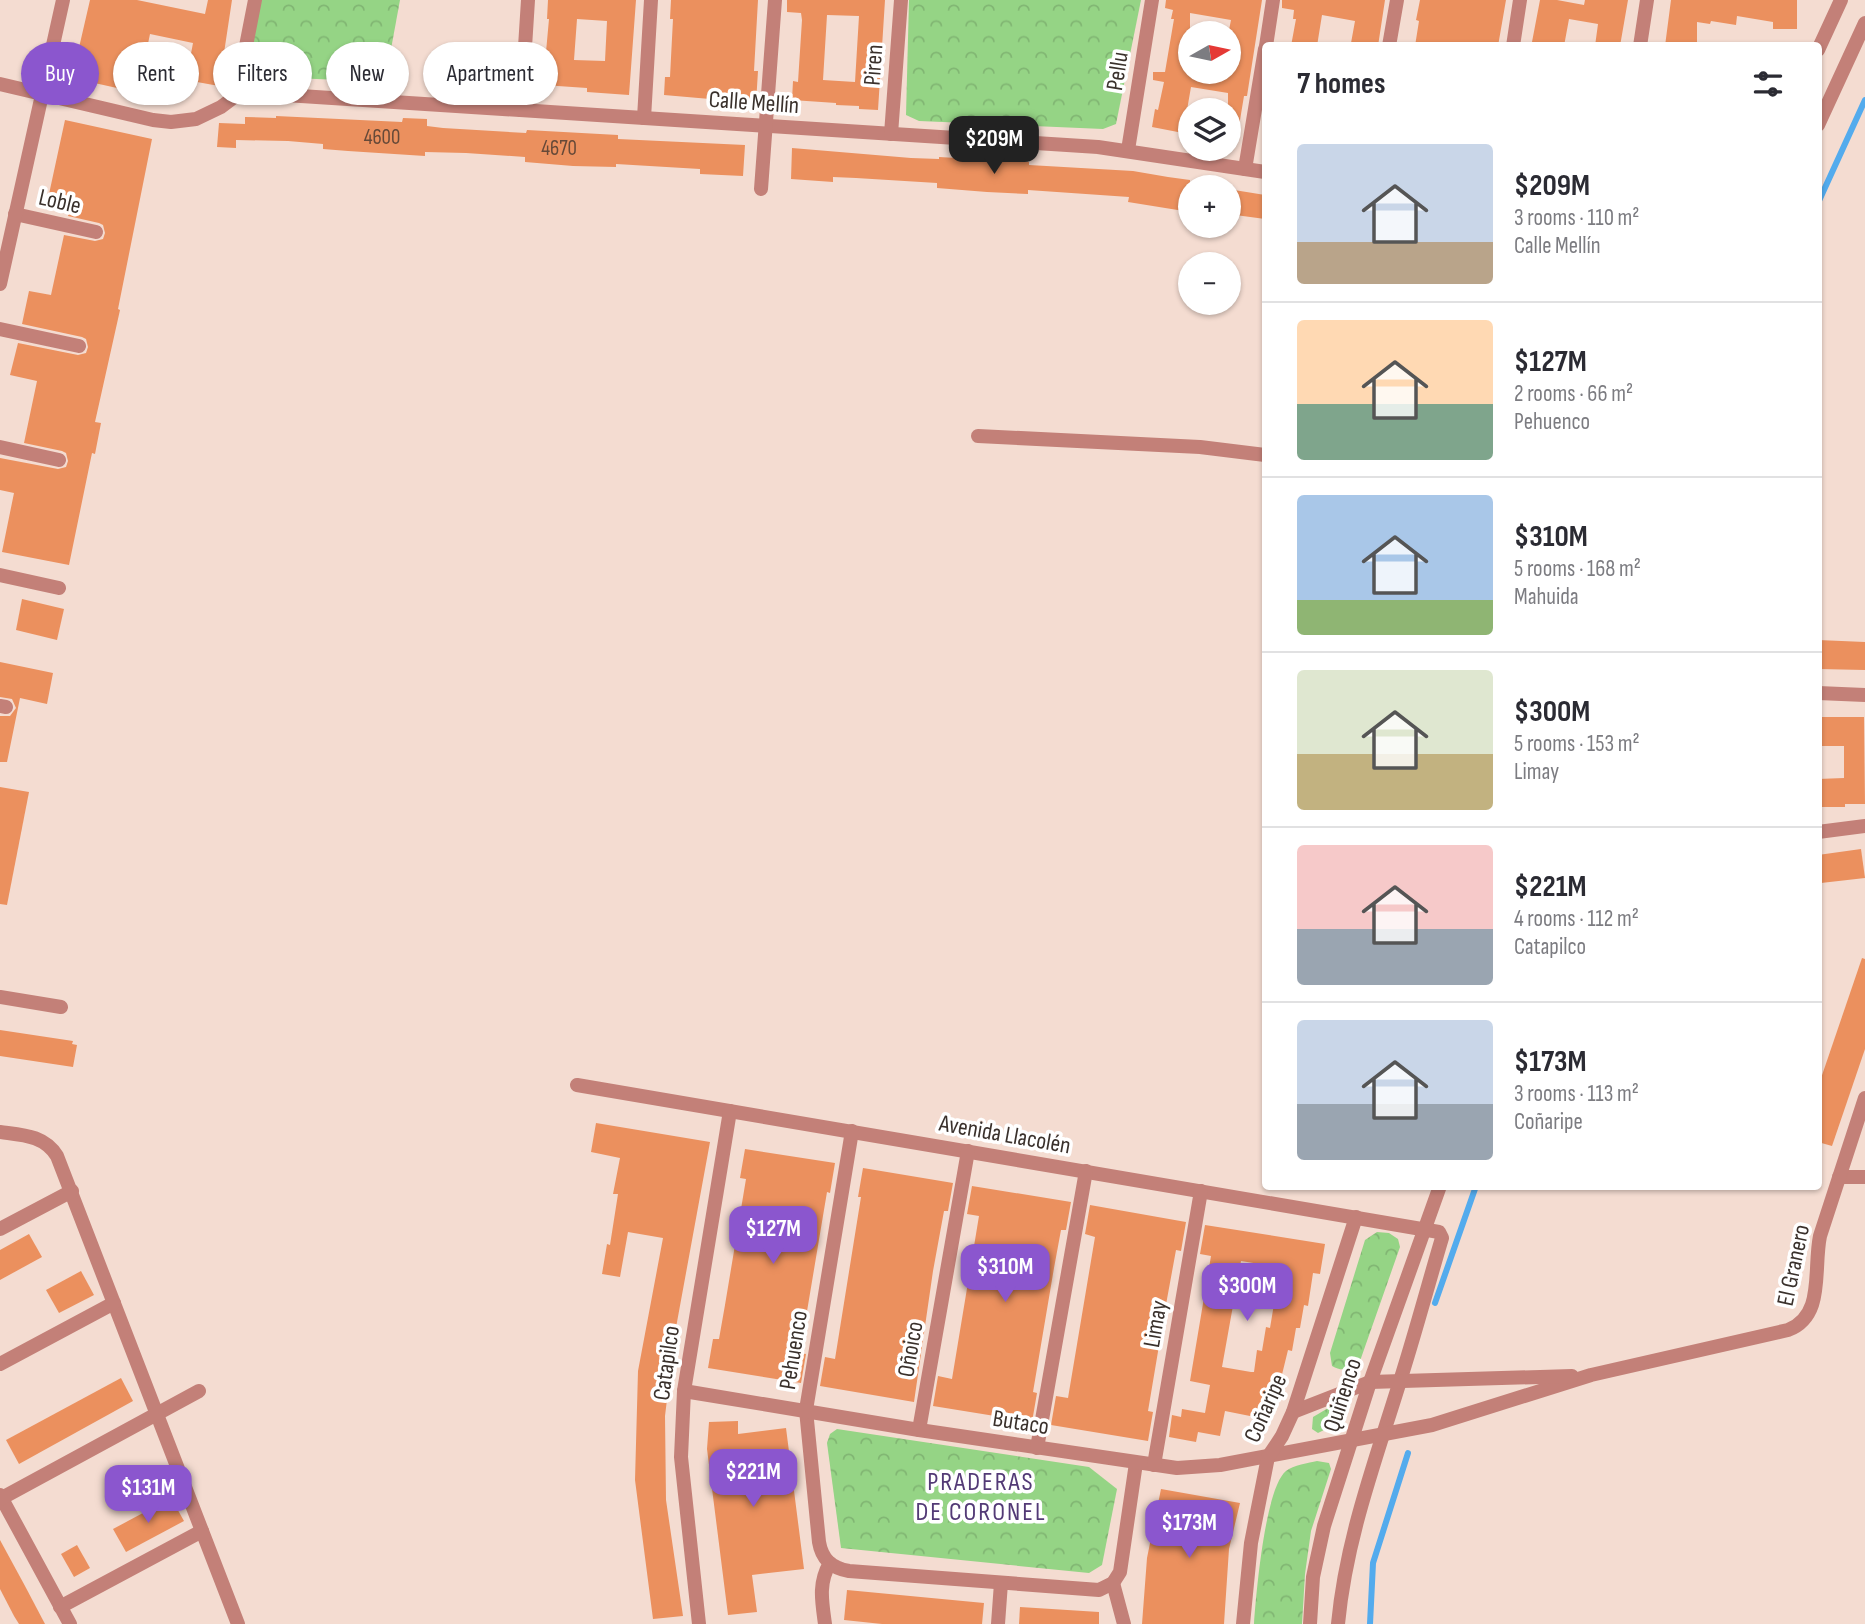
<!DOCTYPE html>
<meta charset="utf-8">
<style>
:root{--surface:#fff;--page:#f7f7f7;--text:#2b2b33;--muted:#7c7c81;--line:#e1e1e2;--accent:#8b56ce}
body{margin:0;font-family:"Sofia Sans Condensed",sans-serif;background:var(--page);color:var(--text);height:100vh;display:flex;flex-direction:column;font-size:26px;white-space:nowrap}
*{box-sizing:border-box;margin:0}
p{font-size:23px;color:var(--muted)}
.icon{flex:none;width:38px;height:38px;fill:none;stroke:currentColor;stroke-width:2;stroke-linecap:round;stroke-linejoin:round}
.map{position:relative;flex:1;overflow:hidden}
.panel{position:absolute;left:1262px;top:42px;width:560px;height:1148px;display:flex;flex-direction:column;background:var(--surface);border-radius:7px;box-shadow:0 2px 5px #0004}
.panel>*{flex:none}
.hud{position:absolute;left:21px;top:42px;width:665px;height:63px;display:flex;gap:14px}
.needle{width:46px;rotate:81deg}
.buttons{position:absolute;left:1178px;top:21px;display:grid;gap:14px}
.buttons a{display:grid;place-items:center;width:63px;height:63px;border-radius:50%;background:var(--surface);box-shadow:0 2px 5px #0004;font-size:35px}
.price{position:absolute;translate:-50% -60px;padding:0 16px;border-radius:14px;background:var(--accent);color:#fff;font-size:23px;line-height:46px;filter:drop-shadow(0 2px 4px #0008)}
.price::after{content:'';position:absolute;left:50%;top:42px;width:21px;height:16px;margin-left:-10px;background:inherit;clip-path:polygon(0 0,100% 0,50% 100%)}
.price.current{background:#222;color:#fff}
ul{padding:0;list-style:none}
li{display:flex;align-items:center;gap:21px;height:175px;padding:0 35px}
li+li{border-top:2px solid var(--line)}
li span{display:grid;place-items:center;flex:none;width:196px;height:140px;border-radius:7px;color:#555}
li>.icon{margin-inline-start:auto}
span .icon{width:84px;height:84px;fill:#fffc;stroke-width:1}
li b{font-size:30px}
h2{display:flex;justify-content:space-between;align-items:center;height:84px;padding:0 35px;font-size:30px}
.tag{padding:0 24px;border-radius:32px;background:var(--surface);box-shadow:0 2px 5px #0004;font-size:24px;line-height:63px}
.tag.current{background:var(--accent);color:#fff}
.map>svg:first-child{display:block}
.park{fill:url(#park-crowns)}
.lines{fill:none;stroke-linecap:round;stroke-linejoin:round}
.stream{stroke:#53abed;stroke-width:6}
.building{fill:#eb905e;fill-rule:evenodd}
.street{stroke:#c38078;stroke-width:14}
.labels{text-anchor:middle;stroke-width:7;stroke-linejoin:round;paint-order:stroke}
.number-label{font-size:21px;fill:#664938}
.street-label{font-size:24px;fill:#3a312c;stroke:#fff}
.neighbourhood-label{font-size:26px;letter-spacing:2px;fill:#533a76;stroke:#fff}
</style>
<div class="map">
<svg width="1865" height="1624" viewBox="0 0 1865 1624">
<defs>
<pattern id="park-crowns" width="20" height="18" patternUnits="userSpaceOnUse" patternTransform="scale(1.75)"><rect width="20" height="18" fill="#95d485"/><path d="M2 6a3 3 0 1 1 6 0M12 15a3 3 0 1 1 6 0" fill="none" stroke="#81b673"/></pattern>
</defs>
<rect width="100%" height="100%" fill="#f4dcd1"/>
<g class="park">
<path d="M261,0H400L385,82L246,76Z"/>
<path d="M909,0H1141L1116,124L1103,129L919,121L906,115Z"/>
<path d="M1377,1232L1389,1233L1398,1239L1400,1247L1360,1361C1350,1368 1344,1373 1332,1366L1330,1353L1365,1240Z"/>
<path d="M1347,1397L1340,1422L1318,1433L1312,1429L1313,1417Z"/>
<path d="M837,1429L1089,1467L1117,1489L1102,1565L1089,1573L841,1548L827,1443L830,1434Z"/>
<path d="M1317,1461L1329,1463L1331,1469L1311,1531L1305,1574L1302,1624H1254C1256,1595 1265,1488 1286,1471C1293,1465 1309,1463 1317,1461Z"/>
</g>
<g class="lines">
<g class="stream">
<path d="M1818,203L1865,100"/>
<path d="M1435,1303L1476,1186"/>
<path d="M1370,1624L1373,1563L1408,1453"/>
</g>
</g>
<g class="building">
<path d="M90,0H137L205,14L208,0H232L219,86L186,80L193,43L150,34L144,63L168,68L162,98L72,78Z"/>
<path d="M548,0H636L629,95L587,92V88L543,85L549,19H547ZM577,19L607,21L605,61L574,60Z"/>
<path d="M671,0H758L754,71H758L756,103L664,95L665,77H670L673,19H670Z"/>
<path d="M787,0H885L878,110L859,109V106L836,105V103L792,100L793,81L798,82L802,20L801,13L787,12ZM827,15L859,16L855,82L823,80Z"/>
<path d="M1166,0H1262L1247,96H1244L1237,138L1228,137V93L1191,87L1183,133L1152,127L1155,109L1158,110L1164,82L1153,80V72H1165L1174,19H1171L1173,10L1165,8ZM1190,13L1231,20L1228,35V74L1190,72Z"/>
<path d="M1282,0H1385L1378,46L1351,43L1355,21L1322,15L1317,46H1291L1296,19H1293L1294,10L1282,8Z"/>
<path d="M1420,0H1506L1498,46H1415L1419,21L1416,20Z"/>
<path d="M1540,0H1557L1584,5L1585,0H1628L1620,46H1595L1598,24L1569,19L1564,46L1532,42Z"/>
<path d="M1671,0H1797V29H1773V22L1737,16L1736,25L1711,21L1710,24L1697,22V46H1665Z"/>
<path d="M276,116L402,122L403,118L427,119V126L443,128L526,133L527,130L618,135V139L745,145L743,176L700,174V169L616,164V167L573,166L525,162V157L466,153L425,152V156L348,151L323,149V144L288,141L236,140V148L217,147L219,123L245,124V117L276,118Z"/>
<path d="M65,120L152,139L118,309L120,310L95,422L101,423L95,454L92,453L69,565L2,552L14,493L0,490V458L58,469L66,467L68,461L66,453L62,451L24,443L37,381L10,375L18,343L78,355L86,353L88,347L86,339L82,337L22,324L29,291L51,295L64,235L95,241L103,239L105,233L103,225L99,223L68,216L69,212L46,208Z"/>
<path d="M792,148L911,158L939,159V157L1029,162V165L1133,171L1168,177L1190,180V212L1128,202L1129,197L1028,190V194L987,192L937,188V183L856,178L833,177V182L791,179Z"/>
<path d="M1228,189L1265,195V219L1228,214Z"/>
<path d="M22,599L64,609L57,640L16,630Z"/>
<path d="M1818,640L1865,642V670L1818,669Z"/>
<path d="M0,662L53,673L47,704L20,698L7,762H0V716H10L16,708L12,699L0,697Z"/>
<path d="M1818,717H1864L1865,804H1845V807H1818V779L1844,778V746H1818Z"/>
<path d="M0,787L29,792L7,905L0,904Z"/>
<path d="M1861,849L1865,878L1821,883L1818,855Z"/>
<path d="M1862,958L1865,959V1049L1832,1146L1818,1142V1087Z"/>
<path d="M0,1030L73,1041L72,1044L77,1045L73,1067L0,1056Z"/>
<path d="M596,1123L710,1142L675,1333L665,1416L666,1500L683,1616L653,1619L635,1480L638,1371L663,1238L628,1232L620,1277L602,1274L607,1244L610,1245L618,1194H613L620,1158L591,1152Z"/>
<path d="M745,1149L835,1163L830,1193L827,1192L800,1353L806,1354L801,1383L708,1368L713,1339H719L725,1305L746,1179L740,1178Z"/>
<path d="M863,1168L953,1183L948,1211H944L933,1271L914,1402L820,1386L825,1357L835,1359L861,1197H858Z"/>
<path d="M972,1186L1071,1202L1066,1230H1061L1054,1268L1033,1392L1037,1393L1032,1422L933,1406L938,1376L952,1379L979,1216L967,1214Z"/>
<path d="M1090,1205L1186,1222L1181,1251L1176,1250L1165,1310L1148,1411L1153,1412L1148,1441L1051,1425L1056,1396L1068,1398L1095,1237L1085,1234Z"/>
<path d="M1205,1225L1325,1244L1320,1274L1313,1273L1308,1306L1304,1305L1300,1328H1296L1292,1351L1288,1350L1277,1395L1270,1394L1265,1419L1225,1411L1220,1436L1198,1432L1196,1442L1169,1437L1172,1415L1181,1417L1182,1409L1205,1413L1210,1385L1190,1381L1211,1256L1200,1254ZM1241,1261L1284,1268L1278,1305L1274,1304L1270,1328L1266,1327L1262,1351L1257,1350L1254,1372H1251L1222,1367Z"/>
<path d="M29,1234L42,1257L0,1280V1250Z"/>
<path d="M81,1271L94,1295L59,1313L46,1290Z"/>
<path d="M121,1378L133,1401L19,1464L6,1440Z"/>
<path d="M738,1421V1434L786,1428L804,1569L752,1575L757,1612L728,1615L707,1449L709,1422Z"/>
<path d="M1161,1489L1240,1503L1229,1549L1224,1624H1142L1147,1558Z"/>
<path d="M171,1498L184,1521L126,1552L113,1529Z"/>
<path d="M0,1540L25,1586L45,1624H19L14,1616L0,1589Z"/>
<path d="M77,1545L90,1568L74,1577L61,1554Z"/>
<path d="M847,1590L984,1603L982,1624H882L844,1620Z"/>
<path d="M1020,1607L1099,1612V1624H1019Z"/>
</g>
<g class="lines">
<g class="street">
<path d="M1266,46L1273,0"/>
<path d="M1389,46L1397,0"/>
<path d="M1513,46L1520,0"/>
<path d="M1640,46L1647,0"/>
<path d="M1818,50L1841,0"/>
<path d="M0,84L153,120L171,122L196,119L221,107L233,98L237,92L255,0"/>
<path d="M237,92L1098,147L1265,172"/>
<path d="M521,110L528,0"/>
<path d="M644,118L651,0"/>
<path d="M1818,125L1865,23"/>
<path d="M891,134L901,0"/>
<path d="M1128,150L1152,0"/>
<path d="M1245,169L1265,49"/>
<path d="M761,189L775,0"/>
<path d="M15,214L96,232"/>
<path d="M0,284L63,0"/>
<path d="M0,329L79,346"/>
<path d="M978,436L1200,447L1265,455"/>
<path d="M0,447L59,460"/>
<path d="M0,575L59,588"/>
<path d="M1818,693L1865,695"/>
<path d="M0,706L6,707"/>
<path d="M1818,832L1865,826"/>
<path d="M0,997L61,1007"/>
<path d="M577,1085L1439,1232L1442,1238C1428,1285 1415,1334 1400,1381C1375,1462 1346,1539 1338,1624"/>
<path d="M852,1131L806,1410L819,1542C822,1560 832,1568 849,1571L1099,1590L1113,1583L1120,1572L1136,1463"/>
<path d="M0,1132C22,1135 44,1135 57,1156L238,1624"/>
<path d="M1839,1177H1865"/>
<path d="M0,1229L72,1191"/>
<path d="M0,1364L114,1303"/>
<path d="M684,1391L919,1430L1177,1468L1220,1465L1432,1425L1591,1375L1788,1330C1825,1316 1813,1270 1820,1236L1865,1098"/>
<path d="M1293,1412L1370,1382L1572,1376"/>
<path d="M919,1430L968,1151"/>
<path d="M1037,1448L1086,1171"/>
<path d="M1154,1465L1201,1191"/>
<path d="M0,1495L70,1624"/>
<path d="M0,1499L199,1391"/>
<path d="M1113,1583L1124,1624"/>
<path d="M60,1607L202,1531"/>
<path d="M699,1624L681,1457L684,1391L730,1111"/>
<path d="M825,1624C822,1602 818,1583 830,1563"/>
<path d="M998,1624L1001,1583"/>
<path d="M1243,1624L1251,1543L1268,1457L1282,1436L1293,1412L1356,1217"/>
<path d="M1310,1624L1313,1577L1324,1526L1370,1382L1440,1186"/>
</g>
</g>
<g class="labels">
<g class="number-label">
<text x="382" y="144">4600</text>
<text x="559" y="155">4670</text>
</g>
<g class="street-label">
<text transform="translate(873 65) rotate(-86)" y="8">Piren</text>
<text transform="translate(1117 71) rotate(-81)" y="8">Pellu</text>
<text transform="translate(754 102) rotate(4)" y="8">Calle Mellín</text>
<text transform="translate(60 201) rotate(13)" y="8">Loble</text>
<text transform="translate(1005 1134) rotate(10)" y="8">Avenida Llacolén</text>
<text transform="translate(1793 1265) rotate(-78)" y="8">El Granero</text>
<text transform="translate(1155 1324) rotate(-80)" y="8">Limay</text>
<text transform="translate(910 1349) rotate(-80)" y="8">Oñoico</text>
<text transform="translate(793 1350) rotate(-81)" y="8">Pehuenco</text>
<text transform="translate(666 1363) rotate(-82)" y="8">Catapilco</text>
<text transform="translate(1342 1395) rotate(-72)" y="8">Quiñenco</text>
<text transform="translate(1265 1408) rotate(-66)" y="8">Coñaripe</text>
<text transform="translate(1021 1422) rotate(9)" y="8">Butaco</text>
</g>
<g class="neighbourhood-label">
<text x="981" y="1490">PRADERAS<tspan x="981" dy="30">DE CORONEL</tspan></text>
</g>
</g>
</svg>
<div class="buttons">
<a><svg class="needle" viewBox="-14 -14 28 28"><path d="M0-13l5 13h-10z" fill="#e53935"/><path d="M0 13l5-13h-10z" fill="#7c7c81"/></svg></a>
<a><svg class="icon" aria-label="layers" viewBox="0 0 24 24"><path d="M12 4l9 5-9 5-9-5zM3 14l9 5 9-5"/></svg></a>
<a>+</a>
<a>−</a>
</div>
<b class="price current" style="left:994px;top:176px">$209M</b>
<b class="price" style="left:773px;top:1266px">$127M</b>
<b class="price" style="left:1005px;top:1304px">$310M</b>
<b class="price" style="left:1247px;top:1323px">$300M</b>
<b class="price" style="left:753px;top:1509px">$221M</b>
<b class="price" style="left:148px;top:1525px">$131M</b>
<b class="price" style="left:1189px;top:1560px">$173M</b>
<div class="hud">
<a class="tag current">Buy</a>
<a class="tag">Rent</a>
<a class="tag">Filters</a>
<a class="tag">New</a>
<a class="tag">Apartment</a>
</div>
<section class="panel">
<h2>7 homes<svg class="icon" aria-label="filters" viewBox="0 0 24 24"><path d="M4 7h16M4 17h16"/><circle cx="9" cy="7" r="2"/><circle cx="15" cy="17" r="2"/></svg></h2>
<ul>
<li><span style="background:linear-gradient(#c9d6e8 70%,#b9a48a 0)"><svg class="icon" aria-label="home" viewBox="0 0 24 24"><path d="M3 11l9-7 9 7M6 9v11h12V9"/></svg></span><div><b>$209M</b><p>3 rooms · 110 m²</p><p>Calle Mellín</p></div></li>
<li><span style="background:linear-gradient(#ffd9b3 60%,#7fa58c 0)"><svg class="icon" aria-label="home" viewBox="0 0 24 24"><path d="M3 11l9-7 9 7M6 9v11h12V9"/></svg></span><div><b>$127M</b><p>2 rooms · 66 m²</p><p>Pehuenco</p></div></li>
<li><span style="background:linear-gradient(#a9c7e8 75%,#8fb573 0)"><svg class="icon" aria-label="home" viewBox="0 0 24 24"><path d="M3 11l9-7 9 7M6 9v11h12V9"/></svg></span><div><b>$310M</b><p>5 rooms · 168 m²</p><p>Mahuida</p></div></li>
<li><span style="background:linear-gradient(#dfe7d0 60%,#c2b280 0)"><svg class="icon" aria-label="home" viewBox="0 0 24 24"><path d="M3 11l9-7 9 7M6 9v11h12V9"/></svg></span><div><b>$300M</b><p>5 rooms · 153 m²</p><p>Limay</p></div></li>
<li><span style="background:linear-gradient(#f6c9c9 60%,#9aa5b1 0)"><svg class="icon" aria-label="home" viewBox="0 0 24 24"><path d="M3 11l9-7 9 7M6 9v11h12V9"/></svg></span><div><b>$221M</b><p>4 rooms · 112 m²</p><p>Catapilco</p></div></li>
<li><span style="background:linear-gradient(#c9d6e8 60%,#9aa5b1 0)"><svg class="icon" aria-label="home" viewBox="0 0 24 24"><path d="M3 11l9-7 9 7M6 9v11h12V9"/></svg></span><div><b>$173M</b><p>3 rooms · 113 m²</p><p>Coñaripe</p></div></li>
</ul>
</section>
</div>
